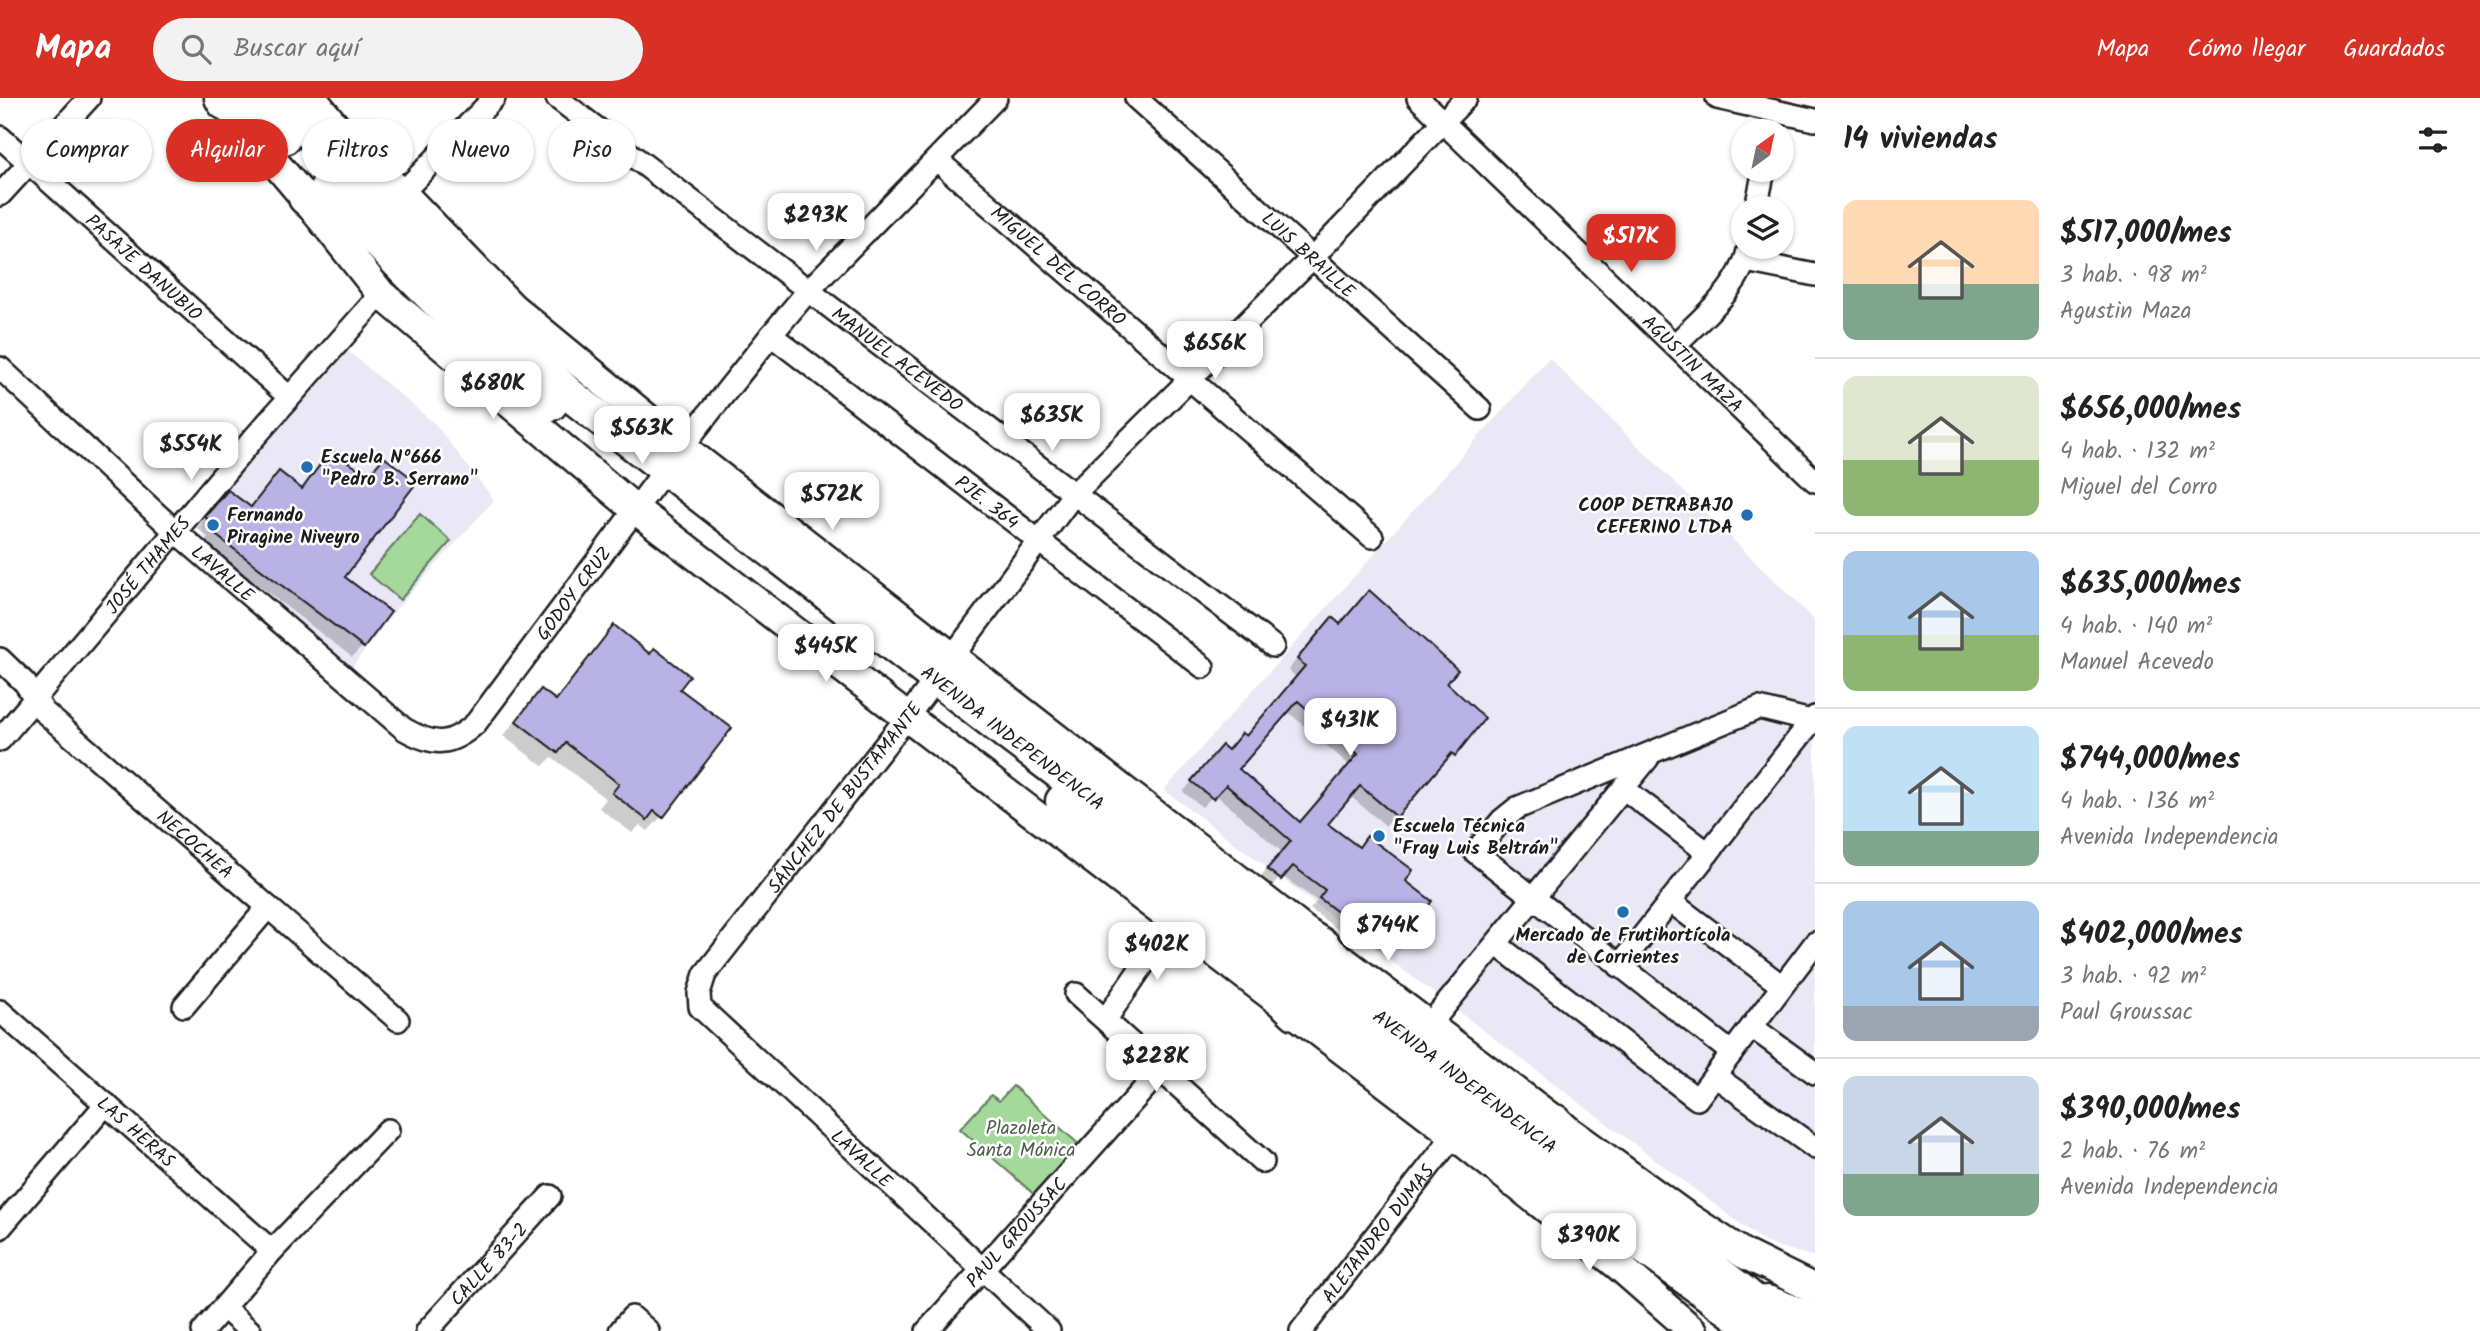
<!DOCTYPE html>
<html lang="es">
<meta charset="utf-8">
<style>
:root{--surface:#fff;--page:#f2f2f2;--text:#222;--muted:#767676;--line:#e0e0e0;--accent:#d93025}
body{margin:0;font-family:Kalam,sans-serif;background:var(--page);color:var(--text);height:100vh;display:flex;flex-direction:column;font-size:26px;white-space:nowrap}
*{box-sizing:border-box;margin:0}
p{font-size:23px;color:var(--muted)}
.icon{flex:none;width:38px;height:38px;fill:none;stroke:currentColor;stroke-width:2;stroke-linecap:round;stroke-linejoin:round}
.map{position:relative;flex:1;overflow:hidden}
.sheet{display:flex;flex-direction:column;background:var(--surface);width:665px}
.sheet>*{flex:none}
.top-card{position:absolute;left:21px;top:21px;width:665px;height:63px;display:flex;gap:14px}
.needle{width:46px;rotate:33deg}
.controls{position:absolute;left:1731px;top:21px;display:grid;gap:14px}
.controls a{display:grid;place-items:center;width:63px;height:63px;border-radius:50%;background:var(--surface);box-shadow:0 2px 5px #0004;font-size:35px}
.price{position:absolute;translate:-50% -60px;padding:0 16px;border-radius:14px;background:#fff;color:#222;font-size:23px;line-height:46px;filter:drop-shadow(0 2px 4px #0008)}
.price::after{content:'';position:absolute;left:50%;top:42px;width:21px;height:16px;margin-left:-10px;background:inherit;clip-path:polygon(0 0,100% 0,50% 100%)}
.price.active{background:var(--accent);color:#fff}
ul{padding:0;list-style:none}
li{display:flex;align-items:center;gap:21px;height:175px;padding:0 28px}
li+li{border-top:2px solid var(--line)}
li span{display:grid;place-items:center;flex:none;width:196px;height:140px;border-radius:14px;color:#555}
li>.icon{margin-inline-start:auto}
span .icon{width:84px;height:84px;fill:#fffc;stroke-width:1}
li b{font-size:30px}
h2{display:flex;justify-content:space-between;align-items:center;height:84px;padding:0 28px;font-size:30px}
.tag{padding:0 24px;border-radius:32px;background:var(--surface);box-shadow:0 2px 5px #0004;font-size:24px;line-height:63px}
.tag.active{background:var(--accent);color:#fff}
header{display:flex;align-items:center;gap:42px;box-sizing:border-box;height:98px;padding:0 35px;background:var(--accent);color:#fff}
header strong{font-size:33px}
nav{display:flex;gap:38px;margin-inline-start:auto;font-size:24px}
.search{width:490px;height:63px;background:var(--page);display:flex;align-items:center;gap:18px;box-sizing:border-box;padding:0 24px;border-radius:38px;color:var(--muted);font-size:26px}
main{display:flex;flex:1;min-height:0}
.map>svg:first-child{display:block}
.built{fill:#eae8f7}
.green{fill:#a4d99b;stroke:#607a5c;stroke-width:2}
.shadow{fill:#0003;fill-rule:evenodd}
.building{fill:#b8b3e4;stroke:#1c1c1c;stroke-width:2;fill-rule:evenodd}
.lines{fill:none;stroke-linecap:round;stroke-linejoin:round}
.minor-casing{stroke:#1c1c1c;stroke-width:26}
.major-casing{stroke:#1c1c1c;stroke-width:33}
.highway-casing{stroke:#1c1c1c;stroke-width:37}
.minor{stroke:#fff;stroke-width:21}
.major{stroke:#fff;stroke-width:28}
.highway{stroke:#fff;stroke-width:32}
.poi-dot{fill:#1f6fb2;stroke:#fff;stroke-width:2.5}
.labels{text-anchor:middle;stroke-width:5;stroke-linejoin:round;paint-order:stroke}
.street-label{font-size:19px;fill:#1c1c1c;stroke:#fff}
.poi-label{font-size:19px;font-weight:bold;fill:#1c1c1c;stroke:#fff;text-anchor:start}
.park-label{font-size:19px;fill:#4c5e48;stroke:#fff}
</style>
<header>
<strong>Mapa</strong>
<div class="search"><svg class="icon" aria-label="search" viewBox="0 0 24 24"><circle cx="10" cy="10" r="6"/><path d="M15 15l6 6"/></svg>Buscar aquí</div>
<nav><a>Mapa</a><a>Cómo llegar</a><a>Guardados</a></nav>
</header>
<main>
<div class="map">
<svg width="1815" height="1233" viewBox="0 0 1815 1233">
<rect width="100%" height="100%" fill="#fff"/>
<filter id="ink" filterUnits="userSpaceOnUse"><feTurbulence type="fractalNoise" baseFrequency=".0143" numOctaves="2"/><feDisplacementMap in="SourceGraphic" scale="14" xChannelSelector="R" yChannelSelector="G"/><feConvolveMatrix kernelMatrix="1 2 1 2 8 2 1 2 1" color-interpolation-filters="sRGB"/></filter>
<g filter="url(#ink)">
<g class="built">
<path d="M343,249L434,325L494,402L392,516L350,572L204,441L200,415Z"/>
<path d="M1549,260L1815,523V1159L1766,1145L1164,692Z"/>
</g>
<g class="green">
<path d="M420,416L451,443L400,502L369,476Z"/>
<path d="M1013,988L1082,1049L1037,1099L960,1031L991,997L999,1003Z"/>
</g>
<g class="shadow">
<path d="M331,354L342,480L362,549L352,559L204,446L208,439L196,430L228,394L249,410L279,376L301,392Z"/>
<path d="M1339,527L1444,585L1482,621L1453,657L1444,667L1442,665L1386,728L1350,698L1326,726L1358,750L1368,740L1404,783L1398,848L1388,858L1359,836L1352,842L1310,811L1317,803L1282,778L1270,790L1258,781L1282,754L1215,696L1202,709L1183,694L1212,659L1227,653L1245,639L1296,579L1288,572L1322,531ZM1287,613L1349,667L1299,726L1237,671Z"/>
<path d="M614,530L678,591L662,718L648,733L640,727L632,735L599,710L606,701L552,659L543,668L503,638L542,593L554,603Z"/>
</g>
<g class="building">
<path d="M331,352L368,378L384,359L417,384L345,479L391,514L364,550L213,435L217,428L205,419L228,392L251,409L279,373L302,391Z"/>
<path d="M1369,492L1458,572L1447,585L1485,620L1455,658L1452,655L1397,719L1360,688L1328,726L1359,749L1367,738L1413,772L1406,783L1432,803L1399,850L1368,825L1363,833L1319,800L1325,792L1293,768L1281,782L1267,771L1291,743L1226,687L1213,701L1191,683L1222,647L1228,652L1242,635L1246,638L1305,568L1297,561L1332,519L1340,526ZM1298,603L1358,656L1300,724L1239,671Z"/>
<path d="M614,527L650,556L654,550L690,578L680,591L732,630L663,720L654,713L647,722L612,695L619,686L566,645L558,655L516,623L541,591L556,602Z"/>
</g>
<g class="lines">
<g class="minor-casing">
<g id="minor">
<path id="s1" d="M557,0L1273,548"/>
<path id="s2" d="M1136,0L1480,311"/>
<path id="s3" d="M1418,0L1815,383"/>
<path d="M1717,0L1815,22"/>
<path id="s4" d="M0,39L289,299"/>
<path id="s5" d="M937,62L1372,439"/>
<path d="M402,95L494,0"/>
<path d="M0,97L89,0"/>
<path d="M1756,110L1764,72"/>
<path d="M1746,163L1815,177"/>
<path id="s6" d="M771,237L1203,569"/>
<path d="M1675,247C1703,218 1741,190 1749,149"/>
<path id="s7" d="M0,270L176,434L404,631C434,648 450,649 476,625L682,349L771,237L807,194L996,0"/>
<path id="s8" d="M0,561L25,585L44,614L398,922"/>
<path id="s9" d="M0,642L253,341L381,196"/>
<path d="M1623,690L1708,755"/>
<path d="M1670,803L1782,888"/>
<path d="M1496,846L1697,1001L1815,845"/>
<path d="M1619,868L1815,619"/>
<path d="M1076,896L1263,1064"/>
<path d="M184,908L268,809"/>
<path id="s10" d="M0,913L272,1153"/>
<path d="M1106,921L1173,823"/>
<path d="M1430,926L1648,660"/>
<path d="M1752,929L1815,975"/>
<path d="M1732,955L1475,754L1502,722L1517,710L1759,610L1815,624"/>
<path d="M1715,978L1815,1050"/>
<path d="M0,1130L106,1006"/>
<path d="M224,1210L250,1233"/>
<path d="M203,1233L272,1153L388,1032"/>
<path id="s11" d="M427,1233L550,1098"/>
<path d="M620,1233L632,1219L648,1233"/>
<path id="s12" d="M927,1233L1161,972"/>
<path id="s13" d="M1049,1233L700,909L699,895L705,876L908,618L1073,397L1312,160L1466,0"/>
<path id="s14" d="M1301,1233L1454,1037"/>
</g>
</g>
<g class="major-casing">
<g id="major">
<path d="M220,0L305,100L381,196L636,412L1454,1037L1619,1168L1693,1233"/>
<path d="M312,0L357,55L402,95L512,209L682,349L1324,848L1555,1023L1683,1116L1744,1156L1815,1191"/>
</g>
</g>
<g class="highway-casing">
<g id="highway">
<path d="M221,0L224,5"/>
<path d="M252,0L284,40"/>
<path id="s15" d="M279,0L384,119L570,297L1009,637L1741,1192L1790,1233"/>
<path d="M327,89C396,166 472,241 551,306"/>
<path d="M305,100L348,139"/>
<path d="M1062,703L1470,1022L1758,1233"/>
<path d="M1281,821L1324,848"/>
<path d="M1256,877L1295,915"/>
<path d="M1555,1023L1589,1058"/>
<path d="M1514,1083L1561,1103"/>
<path d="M1767,1204L1815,1222"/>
</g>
</g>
<use href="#minor" class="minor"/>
<use href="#major" class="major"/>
<use href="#highway" class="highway"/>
</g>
</g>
<g class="poi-dot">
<circle cx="307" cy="369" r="7"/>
<circle cx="1747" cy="417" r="7"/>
<circle cx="213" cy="427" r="7"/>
<circle cx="1379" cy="738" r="7"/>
<circle cx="1623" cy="814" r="7"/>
</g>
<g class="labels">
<g class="street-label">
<text dy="7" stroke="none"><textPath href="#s2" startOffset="233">LUIS BRAILLE</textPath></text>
<text dy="7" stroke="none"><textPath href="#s5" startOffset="161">MIGUEL DEL CORRO</textPath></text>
<text dy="7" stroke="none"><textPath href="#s4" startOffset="194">PASAJE DANUBIO</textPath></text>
<text dy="7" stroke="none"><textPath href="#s1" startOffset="429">MANUEL ACEVEDO</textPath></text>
<text dy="7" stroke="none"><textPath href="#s3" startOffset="382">AGUSTIN MAZA</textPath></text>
<text dy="7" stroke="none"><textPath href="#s6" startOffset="273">PJE. 364</textPath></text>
<text dy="7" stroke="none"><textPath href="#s9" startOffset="229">JOSÉ THAMES</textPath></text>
<text dy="7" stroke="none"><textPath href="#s7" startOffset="303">LAVALLE</textPath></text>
<text dy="7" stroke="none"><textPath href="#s7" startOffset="784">GODOY CRUZ</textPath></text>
<text dy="7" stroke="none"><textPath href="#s15" startOffset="976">AVENIDA INDEPENDENCIA</textPath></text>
<text dy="7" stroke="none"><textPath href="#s13" startOffset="735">SÁNCHEZ DE BUSTAMANTE</textPath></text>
<text dy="7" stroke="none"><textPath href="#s8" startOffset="270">NECOCHEA</textPath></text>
<text dy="7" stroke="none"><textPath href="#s15" startOffset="1544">AVENIDA INDEPENDENCIA</textPath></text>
<text dy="7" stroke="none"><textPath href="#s10" startOffset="182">LAS HERAS</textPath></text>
<text transform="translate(862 1060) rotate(43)" y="7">LAVALLE</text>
<text dy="7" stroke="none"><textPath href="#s12" startOffset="133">PAUL GROUSSAC</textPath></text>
<text dy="7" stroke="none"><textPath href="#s14" startOffset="124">ALEJANDRO DUMAS</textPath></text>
<text dy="7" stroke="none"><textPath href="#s11" startOffset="91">CALLE 83-2</textPath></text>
</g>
<g class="poi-label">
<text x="321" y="365">Escuela Nº666<tspan x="321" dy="22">"Pedro B. Serrano"</tspan></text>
<text x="1733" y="413" text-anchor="end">COOP DETRABAJO<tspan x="1733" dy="22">CEFERINO LTDA</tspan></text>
<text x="227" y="423">Fernando<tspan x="227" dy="22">Piragine Niveyro</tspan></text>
<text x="1393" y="734">Escuela Técnica<tspan x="1393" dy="22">"Fray Luis Beltrán"</tspan></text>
<text x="1623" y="843" text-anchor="middle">Mercado de Frutihortícola<tspan x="1623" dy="22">de Corrientes</tspan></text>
</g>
<g class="park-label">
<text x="1021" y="1036">Plazoleta<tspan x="1021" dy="22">Santa Mónica</tspan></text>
</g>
</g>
</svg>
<div class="controls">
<a><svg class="needle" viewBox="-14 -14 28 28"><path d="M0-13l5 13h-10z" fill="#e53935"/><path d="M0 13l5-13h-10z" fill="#767676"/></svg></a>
<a><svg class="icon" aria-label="layers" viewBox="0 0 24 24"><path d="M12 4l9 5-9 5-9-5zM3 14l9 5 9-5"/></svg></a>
</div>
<b class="price" style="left:816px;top:155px">$293K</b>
<b class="price active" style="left:1631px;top:176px">$517K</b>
<b class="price" style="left:1215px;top:283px">$656K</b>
<b class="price" style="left:493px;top:323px">$680K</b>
<b class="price" style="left:1052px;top:355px">$635K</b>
<b class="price" style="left:642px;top:368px">$563K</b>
<b class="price" style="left:191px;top:384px">$554K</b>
<b class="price" style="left:832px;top:434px">$572K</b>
<b class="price" style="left:826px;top:586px">$445K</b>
<b class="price" style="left:1350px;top:660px">$431K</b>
<b class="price" style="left:1388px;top:865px">$744K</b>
<b class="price" style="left:1157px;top:884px">$402K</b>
<b class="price" style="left:1156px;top:996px">$228K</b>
<b class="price" style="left:1589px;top:1175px">$390K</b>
<div class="top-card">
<a class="tag">Comprar</a>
<a class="tag active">Alquilar</a>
<a class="tag">Filtros</a>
<a class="tag">Nuevo</a>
<a class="tag">Piso</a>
</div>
</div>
<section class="sheet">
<h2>14 viviendas<svg class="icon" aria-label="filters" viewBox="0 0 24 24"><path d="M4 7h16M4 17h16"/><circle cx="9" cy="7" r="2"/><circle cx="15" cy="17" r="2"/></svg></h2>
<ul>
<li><span style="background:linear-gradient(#ffd9b3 60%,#7fa58c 0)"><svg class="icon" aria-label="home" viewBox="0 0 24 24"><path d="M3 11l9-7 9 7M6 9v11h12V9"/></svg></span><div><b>$517,000/mes</b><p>3 hab. · 98 m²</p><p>Agustin Maza</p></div></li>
<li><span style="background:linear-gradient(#dfe7d0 60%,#8fb573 0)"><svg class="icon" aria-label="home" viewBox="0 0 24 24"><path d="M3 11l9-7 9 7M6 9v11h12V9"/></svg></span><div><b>$656,000/mes</b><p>4 hab. · 132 m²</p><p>Miguel del Corro</p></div></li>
<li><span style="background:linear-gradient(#a9c7e8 60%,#8fb573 0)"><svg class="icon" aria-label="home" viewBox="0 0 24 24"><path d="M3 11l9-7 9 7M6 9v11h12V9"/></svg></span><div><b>$635,000/mes</b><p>4 hab. · 140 m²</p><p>Manuel Acevedo</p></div></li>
<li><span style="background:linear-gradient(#bfe0f5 75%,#7fa58c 0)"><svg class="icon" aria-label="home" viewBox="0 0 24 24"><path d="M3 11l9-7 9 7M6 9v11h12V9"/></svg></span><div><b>$744,000/mes</b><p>4 hab. · 136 m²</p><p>Avenida Independencia</p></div></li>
<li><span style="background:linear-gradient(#a9c7e8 75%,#9aa5b1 0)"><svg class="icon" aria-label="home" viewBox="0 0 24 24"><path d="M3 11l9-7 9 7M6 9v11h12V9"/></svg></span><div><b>$402,000/mes</b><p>3 hab. · 92 m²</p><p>Paul Groussac</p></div></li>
<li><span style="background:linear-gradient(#c9d6e8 70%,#7fa58c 0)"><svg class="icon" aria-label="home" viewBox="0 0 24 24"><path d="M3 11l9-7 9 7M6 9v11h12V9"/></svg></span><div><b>$390,000/mes</b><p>2 hab. · 76 m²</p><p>Avenida Independencia</p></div></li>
</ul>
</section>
</main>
